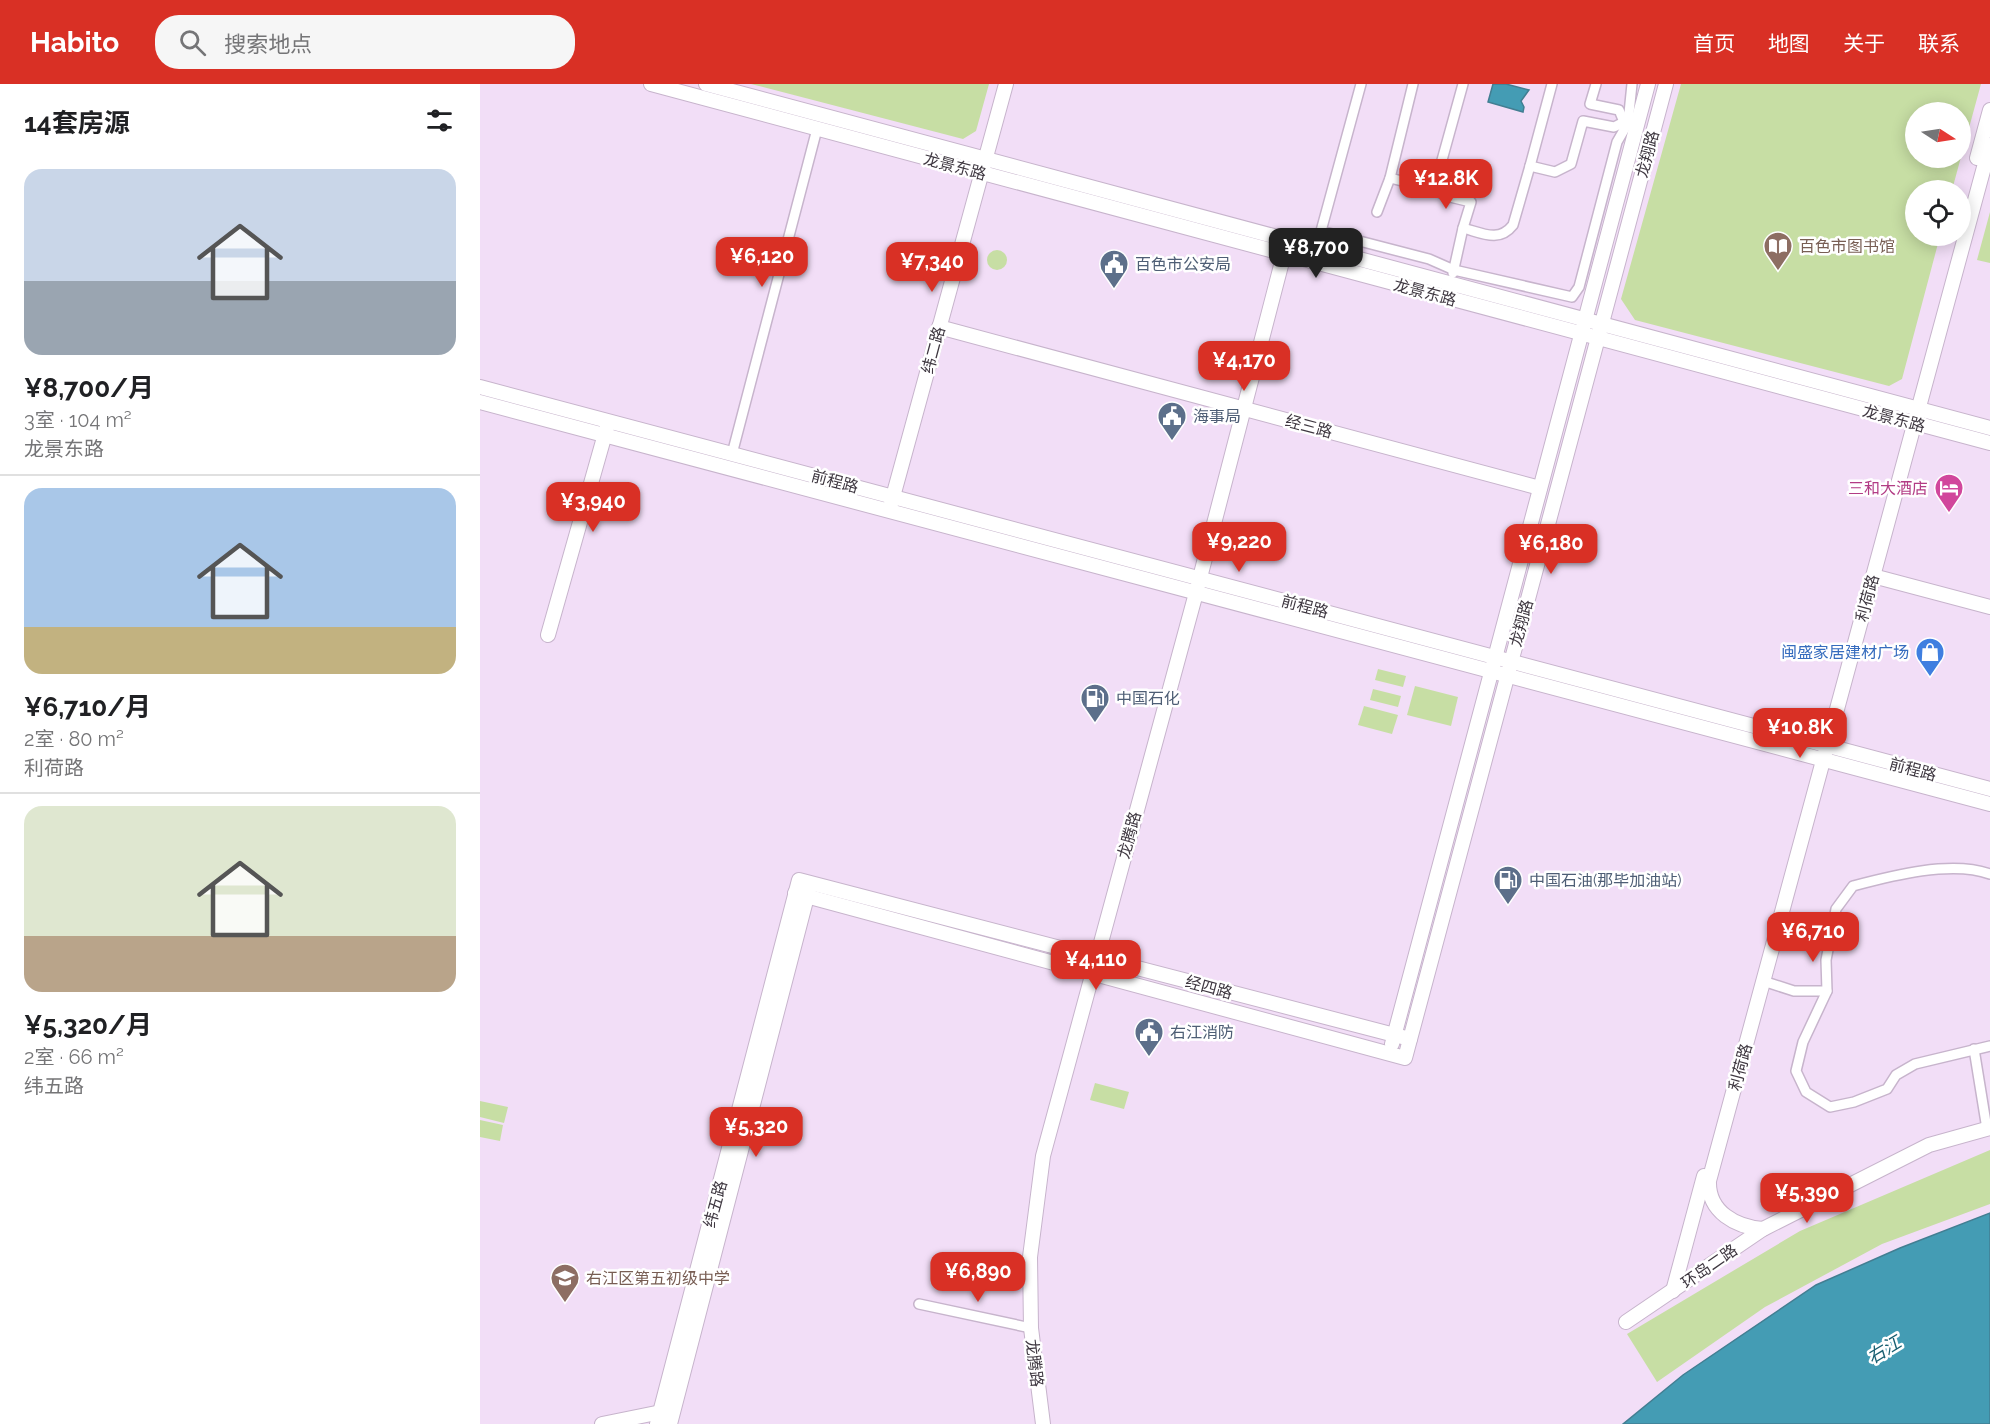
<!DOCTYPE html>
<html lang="zh">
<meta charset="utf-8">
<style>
:root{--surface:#fff;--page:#f6f6f6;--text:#202124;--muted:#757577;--line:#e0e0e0;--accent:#d93025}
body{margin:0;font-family:Raleway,"Noto Sans SC",sans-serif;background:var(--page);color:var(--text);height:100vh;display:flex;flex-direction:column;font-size:22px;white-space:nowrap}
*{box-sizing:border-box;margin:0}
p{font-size:20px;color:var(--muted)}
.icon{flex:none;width:33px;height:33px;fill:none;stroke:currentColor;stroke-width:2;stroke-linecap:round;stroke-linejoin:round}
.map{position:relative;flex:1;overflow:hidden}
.drawer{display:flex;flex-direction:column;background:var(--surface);width:480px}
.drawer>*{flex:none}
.needle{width:39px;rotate:102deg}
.fabs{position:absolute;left:1425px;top:18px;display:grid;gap:12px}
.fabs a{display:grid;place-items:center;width:66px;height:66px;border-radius:50%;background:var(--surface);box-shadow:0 3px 15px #0003;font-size:30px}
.price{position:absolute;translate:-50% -51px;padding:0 14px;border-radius:12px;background:var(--accent);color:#fff;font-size:20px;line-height:39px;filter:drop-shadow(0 2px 3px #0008)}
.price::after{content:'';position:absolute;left:50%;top:36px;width:18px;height:14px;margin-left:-9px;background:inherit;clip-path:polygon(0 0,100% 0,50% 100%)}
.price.current{background:#222;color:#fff}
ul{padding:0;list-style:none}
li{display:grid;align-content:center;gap:12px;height:318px;padding:0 24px}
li+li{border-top:2px solid var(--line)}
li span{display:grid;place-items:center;height:186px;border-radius:18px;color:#555}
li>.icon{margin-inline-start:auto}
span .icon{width:108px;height:108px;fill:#fffc;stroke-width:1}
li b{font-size:26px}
h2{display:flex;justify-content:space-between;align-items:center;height:72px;padding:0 24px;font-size:26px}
header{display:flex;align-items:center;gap:36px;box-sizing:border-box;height:84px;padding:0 30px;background:var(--accent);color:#fff}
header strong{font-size:28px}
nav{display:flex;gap:33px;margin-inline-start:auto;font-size:21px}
.search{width:420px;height:54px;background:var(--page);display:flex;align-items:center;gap:15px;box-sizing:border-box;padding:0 21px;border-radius:24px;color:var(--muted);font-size:22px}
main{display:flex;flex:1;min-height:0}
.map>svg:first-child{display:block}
.green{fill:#c7dea4;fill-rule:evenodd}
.water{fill:#449cb4;stroke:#427e92;stroke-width:1.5}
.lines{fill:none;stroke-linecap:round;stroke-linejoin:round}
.street-casing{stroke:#c7b4cc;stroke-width:12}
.secondary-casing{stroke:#c7b4cc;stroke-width:16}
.street{stroke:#fff;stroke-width:9}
.secondary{stroke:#fff;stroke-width:14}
.labels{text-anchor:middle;stroke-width:5;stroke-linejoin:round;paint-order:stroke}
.street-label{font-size:16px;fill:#3f3841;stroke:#fff}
.education-label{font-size:16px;fill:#785e54;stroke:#fff;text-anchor:start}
.service-label{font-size:16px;fill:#4e5e75;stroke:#fff;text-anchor:start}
.hotel-label{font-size:16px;fill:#b23c85;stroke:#fff;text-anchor:end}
.shop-label{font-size:16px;fill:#366cbe;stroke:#fff;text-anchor:end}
.water-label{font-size:18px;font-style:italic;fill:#185f71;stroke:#fff}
</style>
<header>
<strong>Habito</strong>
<div class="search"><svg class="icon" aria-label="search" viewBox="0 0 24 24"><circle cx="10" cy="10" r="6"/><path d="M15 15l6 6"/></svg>搜索地点</div>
<nav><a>首页</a><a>地图</a><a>关于</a><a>联系</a></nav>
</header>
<main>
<section class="drawer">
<h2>14套房源<svg class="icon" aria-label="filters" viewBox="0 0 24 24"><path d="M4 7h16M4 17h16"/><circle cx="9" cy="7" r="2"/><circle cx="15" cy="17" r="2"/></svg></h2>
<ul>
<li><span style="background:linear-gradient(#c9d6e8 60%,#9aa5b1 0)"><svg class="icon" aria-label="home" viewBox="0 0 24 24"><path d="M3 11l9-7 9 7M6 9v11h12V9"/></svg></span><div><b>¥8,700/月</b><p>3室 · 104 m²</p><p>龙景东路</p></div></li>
<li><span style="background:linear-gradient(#a9c7e8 75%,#c2b280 0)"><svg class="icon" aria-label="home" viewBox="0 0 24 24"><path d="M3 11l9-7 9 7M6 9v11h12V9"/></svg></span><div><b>¥6,710/月</b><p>2室 · 80 m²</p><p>利荷路</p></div></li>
<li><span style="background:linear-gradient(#dfe7d0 70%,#b9a48a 0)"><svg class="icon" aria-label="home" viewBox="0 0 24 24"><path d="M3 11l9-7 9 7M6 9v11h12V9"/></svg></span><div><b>¥5,320/月</b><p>2室 · 66 m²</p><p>纬五路</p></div></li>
</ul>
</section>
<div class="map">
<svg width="1510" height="1340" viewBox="0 0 1510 1340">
<rect width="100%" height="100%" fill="#f2def7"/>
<g class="green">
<path d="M271,0H509L496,47L483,55Z"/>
<path d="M1201,0H1501L1472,106H1436V152H1460L1422,295L1409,302L1155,236L1141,215ZM1436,28H1480V74H1436Z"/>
<path d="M1510,128V179L1497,176Z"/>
<circle cx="517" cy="176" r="10"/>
<path d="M898,585L926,592L923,603L895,596Z"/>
<path d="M935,602L978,613L971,642L927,631Z"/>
<path d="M893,605L921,612L918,623L890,616Z"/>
<path d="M884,622L918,631L912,650L878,641Z"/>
<path d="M615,999L649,1008L644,1025L610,1016Z"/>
<path d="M0,1017L28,1023L24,1039L0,1033Z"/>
<path d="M0,1036L23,1041L20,1057L0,1053Z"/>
<path d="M1510,1066V1120L1402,1160L1285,1223L1177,1298L1147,1250L1320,1147Z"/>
</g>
<g class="water">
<path d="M1013,0H1026L1049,6L1041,17L1044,23L1043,28L1008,18Z"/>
<path d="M1510,1129V1340H1143L1203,1291L1336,1201L1420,1164Z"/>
</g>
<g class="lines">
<g class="street-casing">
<g id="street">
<path d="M881,0L841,147L949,175L974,186L1092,213L1099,203L1137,58L1148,39L1152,0"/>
<path d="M1116,0L1110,20L1139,26L1144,38"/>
<path d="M1050,82L1072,0"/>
<path d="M910,94L954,105L983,0"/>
<path d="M954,105L966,112L991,118L983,144"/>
<path d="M897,128L910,94L933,0"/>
<path d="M973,189L983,144C1002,149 1019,159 1033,141L1050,82L1075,88L1091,80L1103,37L1134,43L1144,38L1149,39"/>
<path d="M252,370L337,45"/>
<path d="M1510,790C1471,776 1411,792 1373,802L1356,825L1346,876L1347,907L1323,958L1316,987L1326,1008L1350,1023L1374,1018L1407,1005L1416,991L1435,980L1510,962"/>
<path d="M1283,897L1314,907H1347"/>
<path d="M1494,965L1507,1045"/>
<path d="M439,1220L551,1244"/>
</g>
</g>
<g class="secondary-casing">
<g id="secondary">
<path d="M171,0L1510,359"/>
<path d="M226,0L1510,344"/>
<path d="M1497,74L1510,26"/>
<path d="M459,243L1060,404"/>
<path d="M0,303L1510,705"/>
<path d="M0,318L1510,720"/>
<path d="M411,420L526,0"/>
<path d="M1393,492L1510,523"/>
<path d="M68,551L127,343"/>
<path d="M315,809L925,974L1186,0"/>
<path d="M912,960L1168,0"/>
<path d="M1283,1145C1256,1143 1228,1128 1229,1097L1510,61"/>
<path d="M1193,1207L1224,1092"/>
<path d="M1146,1238L1283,1145L1449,1061L1510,1044"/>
<path d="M122,1340L181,1328L187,1329"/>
<path d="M177,1340L319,796L930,955"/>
<path d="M190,1340L329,805"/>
<path d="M563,1340L551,1244L550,1173L563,1072L716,509L804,170"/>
</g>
</g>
<use href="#street" class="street"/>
<use href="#secondary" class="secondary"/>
</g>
<defs>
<g id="library-pin" transform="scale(1.5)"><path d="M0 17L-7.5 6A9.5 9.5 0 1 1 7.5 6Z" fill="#8d6e63" stroke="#fff"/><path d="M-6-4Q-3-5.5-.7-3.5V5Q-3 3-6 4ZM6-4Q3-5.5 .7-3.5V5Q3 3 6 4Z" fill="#fff"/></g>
<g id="civic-pin" transform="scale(1.5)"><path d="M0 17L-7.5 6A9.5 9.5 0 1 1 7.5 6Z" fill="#5c6f8a" stroke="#fff"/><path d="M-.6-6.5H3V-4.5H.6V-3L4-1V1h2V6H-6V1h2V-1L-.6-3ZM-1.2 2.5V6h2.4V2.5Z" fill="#fff"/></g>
<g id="hotel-pin" transform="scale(1.5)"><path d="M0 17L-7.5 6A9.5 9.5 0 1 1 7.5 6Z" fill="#d1479c" stroke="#fff"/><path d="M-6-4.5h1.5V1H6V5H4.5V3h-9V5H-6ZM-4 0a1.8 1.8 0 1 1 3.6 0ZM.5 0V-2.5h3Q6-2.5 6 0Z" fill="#fff"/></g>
<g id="shop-pin" transform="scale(1.5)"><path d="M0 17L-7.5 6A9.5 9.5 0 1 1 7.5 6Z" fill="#3f7fe0" stroke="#fff"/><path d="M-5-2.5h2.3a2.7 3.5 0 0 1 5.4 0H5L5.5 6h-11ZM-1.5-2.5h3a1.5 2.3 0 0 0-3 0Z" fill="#fff"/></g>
<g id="fuel-pin" transform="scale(1.5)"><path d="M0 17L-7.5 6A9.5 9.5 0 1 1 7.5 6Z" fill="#5c6f8a" stroke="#fff"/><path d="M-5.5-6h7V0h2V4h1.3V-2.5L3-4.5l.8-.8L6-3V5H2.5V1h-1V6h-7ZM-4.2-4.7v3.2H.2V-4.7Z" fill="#fff"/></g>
<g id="school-pin" transform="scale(1.5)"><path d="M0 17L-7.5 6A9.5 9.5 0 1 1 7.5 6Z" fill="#8d6e63" stroke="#fff"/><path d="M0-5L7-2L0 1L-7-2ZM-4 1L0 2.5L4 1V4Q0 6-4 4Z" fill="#fff"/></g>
</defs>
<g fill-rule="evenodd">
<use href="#library-pin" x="1298" y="162"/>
<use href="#civic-pin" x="634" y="180"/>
<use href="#civic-pin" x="692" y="332"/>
<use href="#hotel-pin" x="1469" y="404"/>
<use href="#shop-pin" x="1450" y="568"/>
<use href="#fuel-pin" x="615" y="614"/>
<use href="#fuel-pin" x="1028" y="796"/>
<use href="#civic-pin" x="669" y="948"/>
<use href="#school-pin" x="85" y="1194"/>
</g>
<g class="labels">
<g class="street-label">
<text transform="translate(1167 70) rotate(-75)" y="6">龙翔路</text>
<text transform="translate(475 82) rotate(15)" y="6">龙景东路</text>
<text transform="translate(945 208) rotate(15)" y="6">龙景东路</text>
<text transform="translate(453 266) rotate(-75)" y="6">纬二路</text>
<text transform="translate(1414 334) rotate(15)" y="6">龙景东路</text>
<text transform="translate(829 342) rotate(15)" y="6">经三路</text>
<text transform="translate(355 397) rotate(15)" y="6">前程路</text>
<text transform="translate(1387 514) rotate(-75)" y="6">利荷路</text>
<text transform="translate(825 522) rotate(15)" y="6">前程路</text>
<text transform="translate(1041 539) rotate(-75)" y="6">龙翔路</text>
<text transform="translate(1433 685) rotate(15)" y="6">前程路</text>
<text transform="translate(649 751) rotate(-75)" y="6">龙腾路</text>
<text transform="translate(729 903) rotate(15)" y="6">经四路</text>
<text transform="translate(1260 983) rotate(-75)" y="6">利荷路</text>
<text transform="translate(235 1120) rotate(-75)" y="6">纬五路</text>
<text transform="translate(1229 1182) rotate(-35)" y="6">环岛二路</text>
<text transform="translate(555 1279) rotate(83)" y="6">龙腾路</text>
</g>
<g class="education-label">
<text x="1319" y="168">百色市图书馆</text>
<text x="106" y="1200">右江区第五初级中学</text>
</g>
<g class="service-label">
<text x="655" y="186">百色市公安局</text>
<text x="713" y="338">海事局</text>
<text x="636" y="620">中国石化</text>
<text x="1049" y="802">中国石油(那毕加油站)</text>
<text x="690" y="954">右江消防</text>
</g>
<g class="hotel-label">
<text x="1448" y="410">三和大酒店</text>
</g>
<g class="shop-label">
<text x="1429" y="574">闽盛家居建材广场</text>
</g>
<g class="water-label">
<text transform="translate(1404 1266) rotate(-31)" y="6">右江</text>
</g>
</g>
</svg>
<div class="fabs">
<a><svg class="needle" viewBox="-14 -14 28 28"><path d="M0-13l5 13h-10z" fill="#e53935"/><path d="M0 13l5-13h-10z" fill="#757577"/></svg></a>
<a><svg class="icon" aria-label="locate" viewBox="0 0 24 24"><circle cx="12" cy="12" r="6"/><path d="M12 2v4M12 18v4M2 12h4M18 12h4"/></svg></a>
</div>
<b class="price" style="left:966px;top:126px">¥12.8K</b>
<b class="price current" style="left:836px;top:195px">¥8,700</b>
<b class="price" style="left:282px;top:204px">¥6,120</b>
<b class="price" style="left:452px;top:209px">¥7,340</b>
<b class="price" style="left:764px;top:308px">¥4,170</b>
<b class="price" style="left:113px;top:449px">¥3,940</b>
<b class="price" style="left:759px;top:489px">¥9,220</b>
<b class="price" style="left:1071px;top:491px">¥6,180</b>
<b class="price" style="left:1320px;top:675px">¥10.8K</b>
<b class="price" style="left:1333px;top:879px">¥6,710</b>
<b class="price" style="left:616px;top:907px">¥4,110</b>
<b class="price" style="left:276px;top:1074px">¥5,320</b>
<b class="price" style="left:1327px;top:1140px">¥5,390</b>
<b class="price" style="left:498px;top:1219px">¥6,890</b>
</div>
</main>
